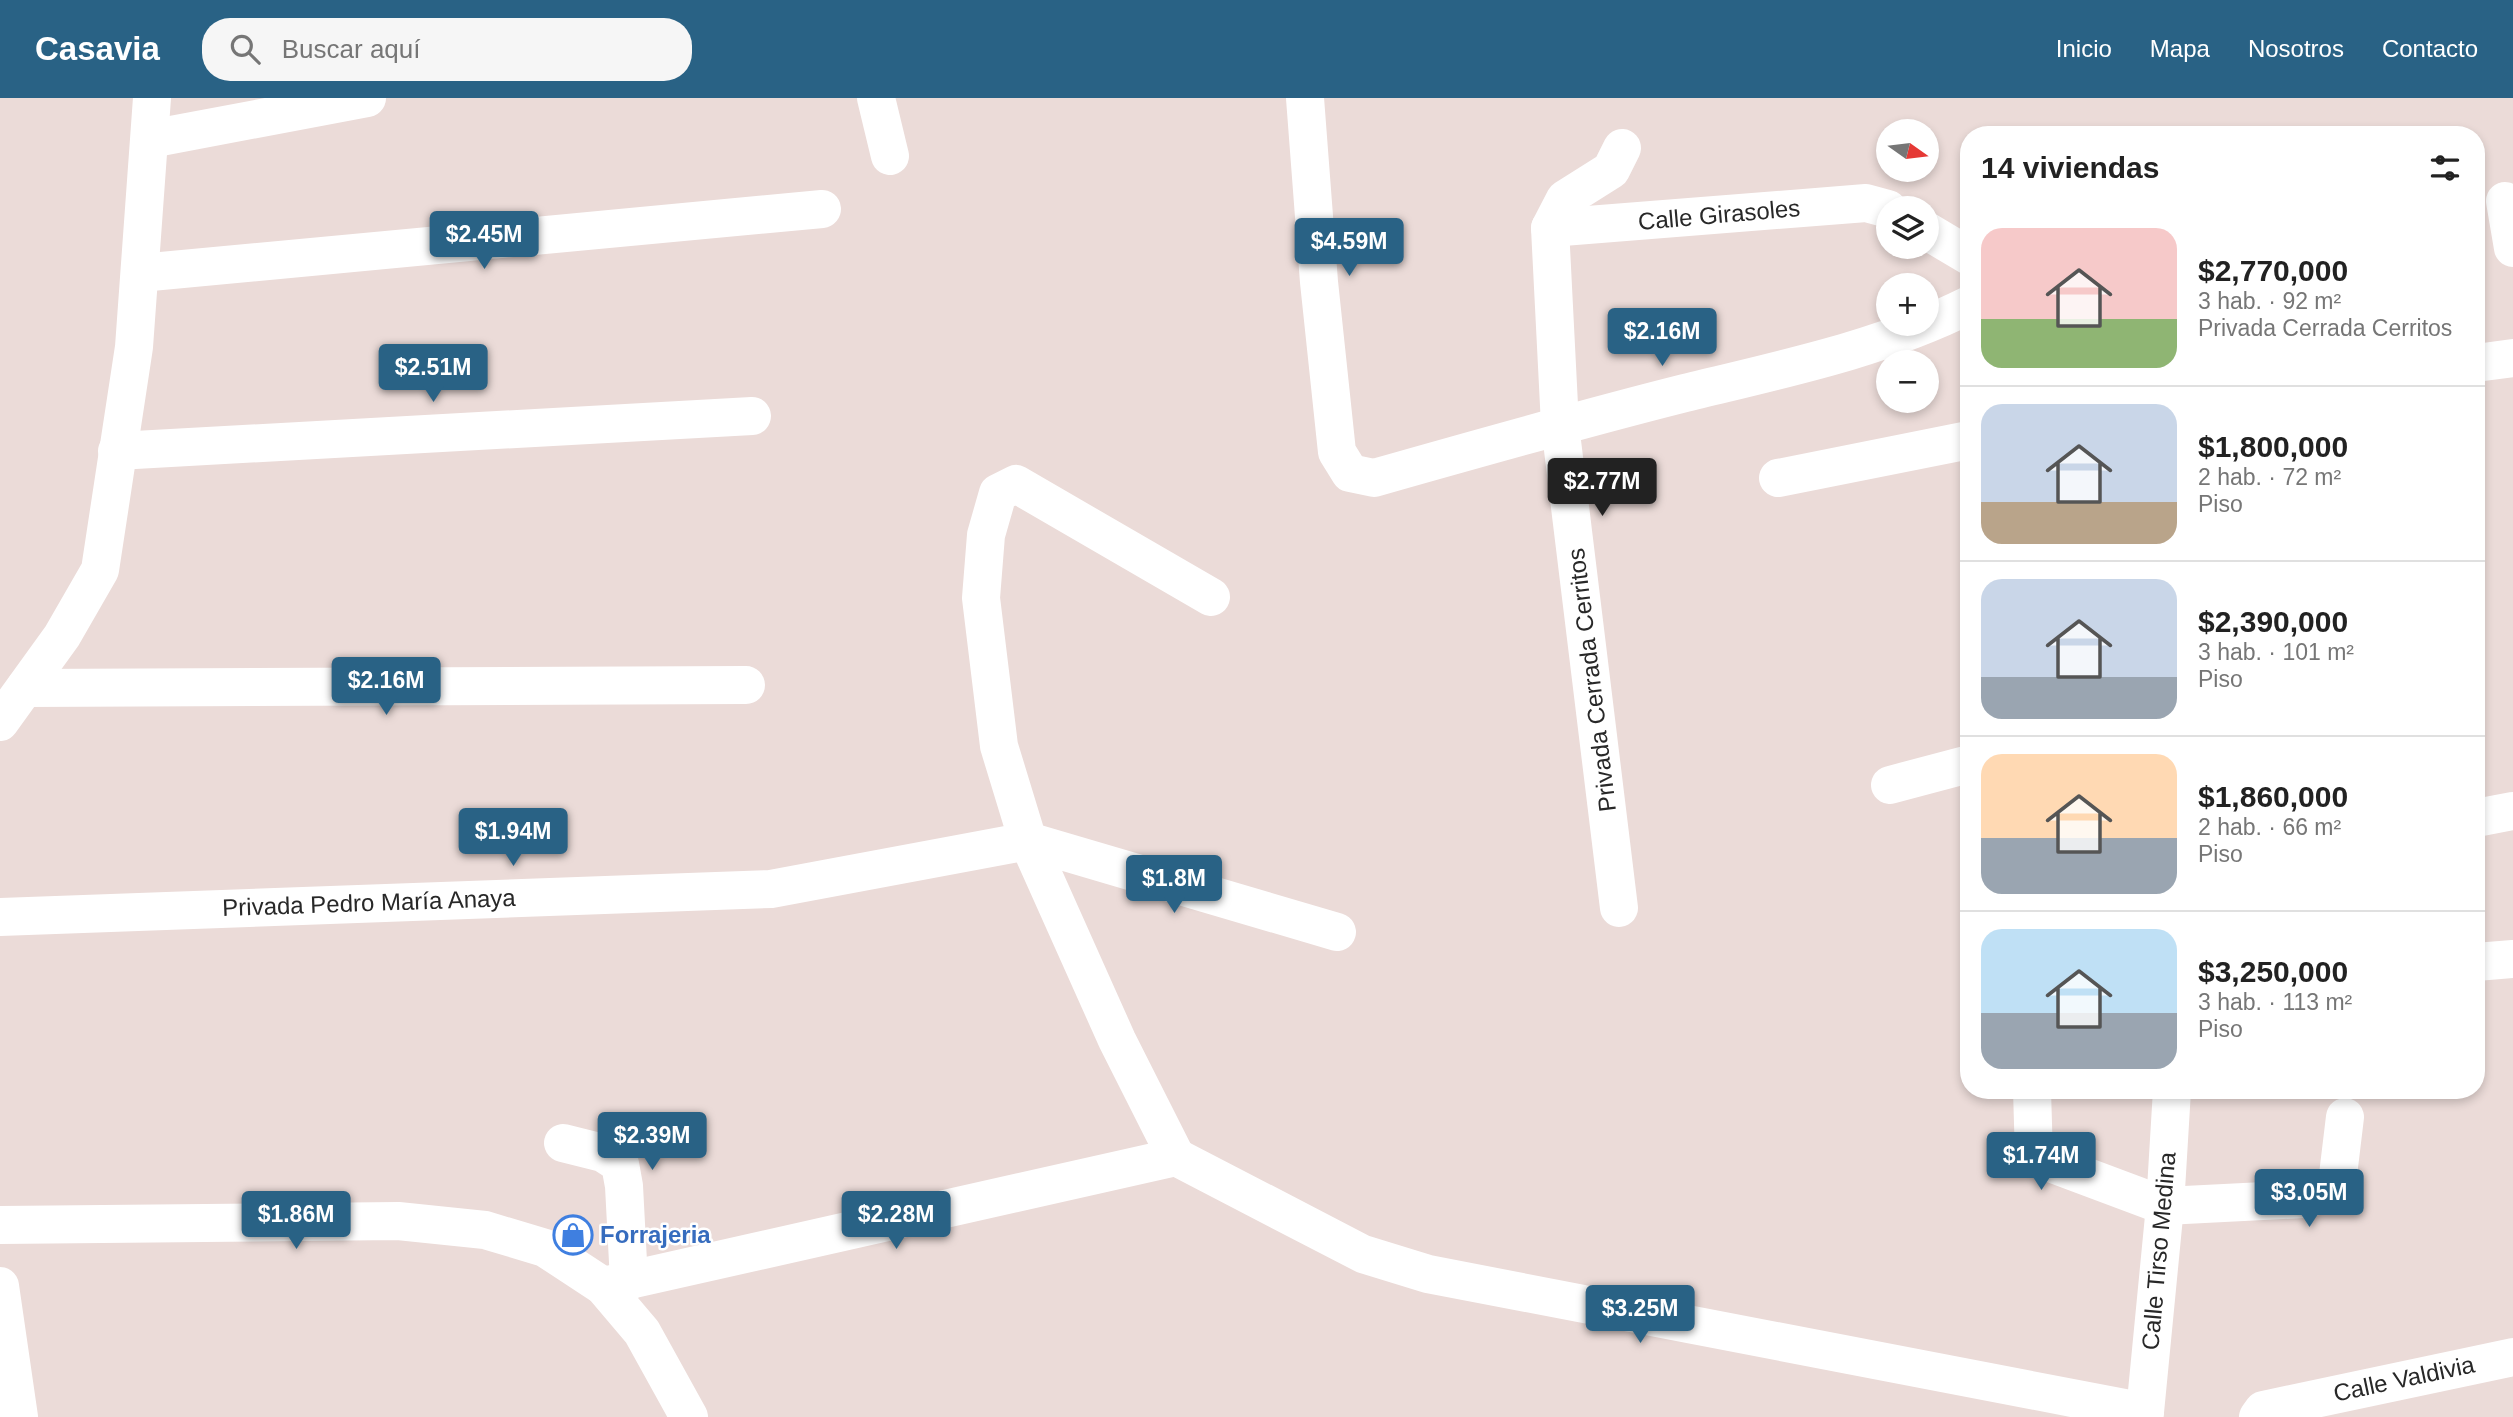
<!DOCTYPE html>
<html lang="es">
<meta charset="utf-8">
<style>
:root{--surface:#fff;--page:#f6f6f6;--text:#222;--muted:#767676;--line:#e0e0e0;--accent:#296285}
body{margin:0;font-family:Arial,sans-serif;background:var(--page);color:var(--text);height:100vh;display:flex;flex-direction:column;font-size:26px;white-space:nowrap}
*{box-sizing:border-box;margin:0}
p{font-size:23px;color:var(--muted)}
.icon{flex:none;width:38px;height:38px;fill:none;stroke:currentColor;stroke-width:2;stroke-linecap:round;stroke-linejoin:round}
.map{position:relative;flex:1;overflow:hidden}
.panel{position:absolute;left:1960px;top:28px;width:525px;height:973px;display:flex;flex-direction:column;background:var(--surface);border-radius:28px;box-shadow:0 4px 10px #0003}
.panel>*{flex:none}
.needle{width:46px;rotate:104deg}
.buttons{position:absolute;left:1876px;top:21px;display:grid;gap:14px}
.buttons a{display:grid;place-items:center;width:63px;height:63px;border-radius:50%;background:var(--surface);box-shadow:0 4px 10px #0003;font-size:35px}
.price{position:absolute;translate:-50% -60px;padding:0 16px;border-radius:7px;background:var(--accent);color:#fff;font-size:23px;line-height:46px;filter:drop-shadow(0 2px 4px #0008)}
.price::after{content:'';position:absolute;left:50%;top:42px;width:21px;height:16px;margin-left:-10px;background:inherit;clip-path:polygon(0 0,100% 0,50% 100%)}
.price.current{background:#222;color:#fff}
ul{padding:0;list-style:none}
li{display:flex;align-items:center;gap:21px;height:175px;padding:0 21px}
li+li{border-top:2px solid var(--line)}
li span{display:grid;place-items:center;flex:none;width:196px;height:140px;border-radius:21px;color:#555}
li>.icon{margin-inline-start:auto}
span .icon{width:84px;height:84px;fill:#fffc;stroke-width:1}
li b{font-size:30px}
h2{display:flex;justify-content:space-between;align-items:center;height:84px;padding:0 21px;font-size:30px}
header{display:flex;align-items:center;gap:42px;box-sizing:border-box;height:98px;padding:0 35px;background:var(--accent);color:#fff}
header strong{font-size:33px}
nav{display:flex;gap:38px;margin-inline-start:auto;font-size:24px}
.search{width:490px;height:63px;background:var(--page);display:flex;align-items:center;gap:18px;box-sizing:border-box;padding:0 24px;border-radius:28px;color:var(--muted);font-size:26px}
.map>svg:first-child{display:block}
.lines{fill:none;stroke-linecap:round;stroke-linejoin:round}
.street{stroke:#fff;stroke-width:38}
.secondary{stroke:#fff;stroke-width:38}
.labels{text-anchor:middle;stroke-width:5;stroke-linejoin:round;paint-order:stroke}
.street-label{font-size:24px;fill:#282828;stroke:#fff}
.shop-label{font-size:24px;font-weight:bold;fill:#366cbe;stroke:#fff;text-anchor:start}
</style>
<header>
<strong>Casavia</strong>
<div class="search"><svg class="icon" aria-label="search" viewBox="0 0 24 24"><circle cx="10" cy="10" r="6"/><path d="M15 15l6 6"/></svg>Buscar aquí</div>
<nav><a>Inicio</a><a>Mapa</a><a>Nosotros</a><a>Contacto</a></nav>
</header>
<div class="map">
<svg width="2513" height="1319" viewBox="0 0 2513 1319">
<rect width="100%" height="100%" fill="#ebdbd8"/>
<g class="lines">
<g class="street">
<path d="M876,0L890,58"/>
<path d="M1305,0L1319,184L1337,354L1350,375L1374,380C1476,351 1578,322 1681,296C1778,272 1879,252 1969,207"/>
<path d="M150,41L367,0"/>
<path d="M2505,103L2513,150"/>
<path d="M1550,130L1866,105L1888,111"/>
<path d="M1927,133L1969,158"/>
<path d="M140,175L822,111"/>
<path d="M2476,265L2513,260"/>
<path d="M117,353L752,318"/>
<path d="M1778,380L1969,342"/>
<path d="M25,590L746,587"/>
<path d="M1890,687L1969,666"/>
<path d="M2476,720L2513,713"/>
<path d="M1619,810L1560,327L1550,130L1565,101L1611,72L1622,50"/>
<path d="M0,819L771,791L1028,743L1337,834"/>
<path d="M2476,864L2513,861"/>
<path d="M2032,992L2034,1059L2165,1108L2305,1101L2327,1096L2338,1077L2345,1019"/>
<path d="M563,1045L603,1055L620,1066L624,1088L629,1183"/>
<path d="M1176,1059L1363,1156L1428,1176L2145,1314"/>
<path d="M1176,1059L1117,942L1028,743L999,648L981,500L986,437L998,395L1016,386L1211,499"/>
<path d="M0,1127L398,1123L485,1132L545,1150L603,1188L642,1234L689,1319"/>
<path d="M603,1188L1176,1059"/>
<path d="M2145,1314L2165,1108L2172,992"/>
</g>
<g class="secondary">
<path d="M0,624L62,538L100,472L134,249L152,0"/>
<path d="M0,1188L19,1319"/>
<path d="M2258,1319L2263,1312L2513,1259"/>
</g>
</g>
<defs>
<g id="shop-ring" transform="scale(2.0125)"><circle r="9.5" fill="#fff" stroke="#3f7fe0" stroke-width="1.5"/><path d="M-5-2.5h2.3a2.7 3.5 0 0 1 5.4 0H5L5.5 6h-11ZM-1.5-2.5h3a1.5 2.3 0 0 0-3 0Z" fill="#3f7fe0"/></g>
</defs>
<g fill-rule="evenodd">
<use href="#shop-ring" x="573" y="1137"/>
</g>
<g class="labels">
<g class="street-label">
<text transform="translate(1719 117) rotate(-5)" y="8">Calle Girasoles</text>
<text transform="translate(1592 582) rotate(-97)" y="8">Privada Cerrada Cerritos</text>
<text transform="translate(369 805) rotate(-2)" y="8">Privada Pedro María Anaya</text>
<text transform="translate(2159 1153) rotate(-85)" y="8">Calle Tirso Medina</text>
<text transform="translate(2404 1281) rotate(-12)" y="8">Calle Valdivia</text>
</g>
<g class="shop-label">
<text x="600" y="1145">Forrajeria</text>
</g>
</g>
</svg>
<div class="buttons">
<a><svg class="needle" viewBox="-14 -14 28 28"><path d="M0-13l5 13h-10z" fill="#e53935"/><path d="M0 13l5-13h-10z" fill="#767676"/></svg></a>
<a><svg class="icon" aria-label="layers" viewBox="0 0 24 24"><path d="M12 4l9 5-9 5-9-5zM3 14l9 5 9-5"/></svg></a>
<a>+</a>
<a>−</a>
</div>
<b class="price" style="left:484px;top:173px">$2.45M</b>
<b class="price" style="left:1349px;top:180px">$4.59M</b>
<b class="price" style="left:1662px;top:270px">$2.16M</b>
<b class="price" style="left:433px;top:306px">$2.51M</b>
<b class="price current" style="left:1602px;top:420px">$2.77M</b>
<b class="price" style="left:386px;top:619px">$2.16M</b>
<b class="price" style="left:513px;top:770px">$1.94M</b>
<b class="price" style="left:1174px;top:817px">$1.8M</b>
<b class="price" style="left:652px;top:1074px">$2.39M</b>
<b class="price" style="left:2041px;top:1094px">$1.74M</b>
<b class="price" style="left:2309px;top:1131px">$3.05M</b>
<b class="price" style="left:296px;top:1153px">$1.86M</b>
<b class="price" style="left:896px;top:1153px">$2.28M</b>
<b class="price" style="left:1640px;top:1247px">$3.25M</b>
<section class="panel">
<h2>14 viviendas<svg class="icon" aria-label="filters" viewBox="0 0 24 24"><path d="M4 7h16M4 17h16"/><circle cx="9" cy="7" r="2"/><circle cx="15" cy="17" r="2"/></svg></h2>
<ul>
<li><span style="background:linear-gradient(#f6c9c9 65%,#8fb573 0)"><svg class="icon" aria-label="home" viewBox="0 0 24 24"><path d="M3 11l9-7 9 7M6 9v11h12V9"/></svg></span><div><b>$2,770,000</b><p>3 hab. · 92 m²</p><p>Privada Cerrada Cerritos</p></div></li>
<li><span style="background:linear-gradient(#c9d6e8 70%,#b9a48a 0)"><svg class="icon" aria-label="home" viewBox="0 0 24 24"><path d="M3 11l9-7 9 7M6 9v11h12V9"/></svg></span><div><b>$1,800,000</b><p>2 hab. · 72 m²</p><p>Piso</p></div></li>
<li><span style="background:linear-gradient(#c9d6e8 70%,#9aa5b1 0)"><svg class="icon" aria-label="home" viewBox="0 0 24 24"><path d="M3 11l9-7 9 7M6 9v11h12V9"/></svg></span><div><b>$2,390,000</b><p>3 hab. · 101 m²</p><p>Piso</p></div></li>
<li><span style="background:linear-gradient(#ffd9b3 60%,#9aa5b1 0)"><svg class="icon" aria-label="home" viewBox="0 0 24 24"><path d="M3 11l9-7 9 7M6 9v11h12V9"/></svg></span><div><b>$1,860,000</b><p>2 hab. · 66 m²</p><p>Piso</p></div></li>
<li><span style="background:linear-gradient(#bfe0f5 60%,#9aa5b1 0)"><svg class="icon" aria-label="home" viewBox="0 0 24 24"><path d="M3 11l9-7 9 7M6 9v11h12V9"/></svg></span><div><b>$3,250,000</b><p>3 hab. · 113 m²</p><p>Piso</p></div></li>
</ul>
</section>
</div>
